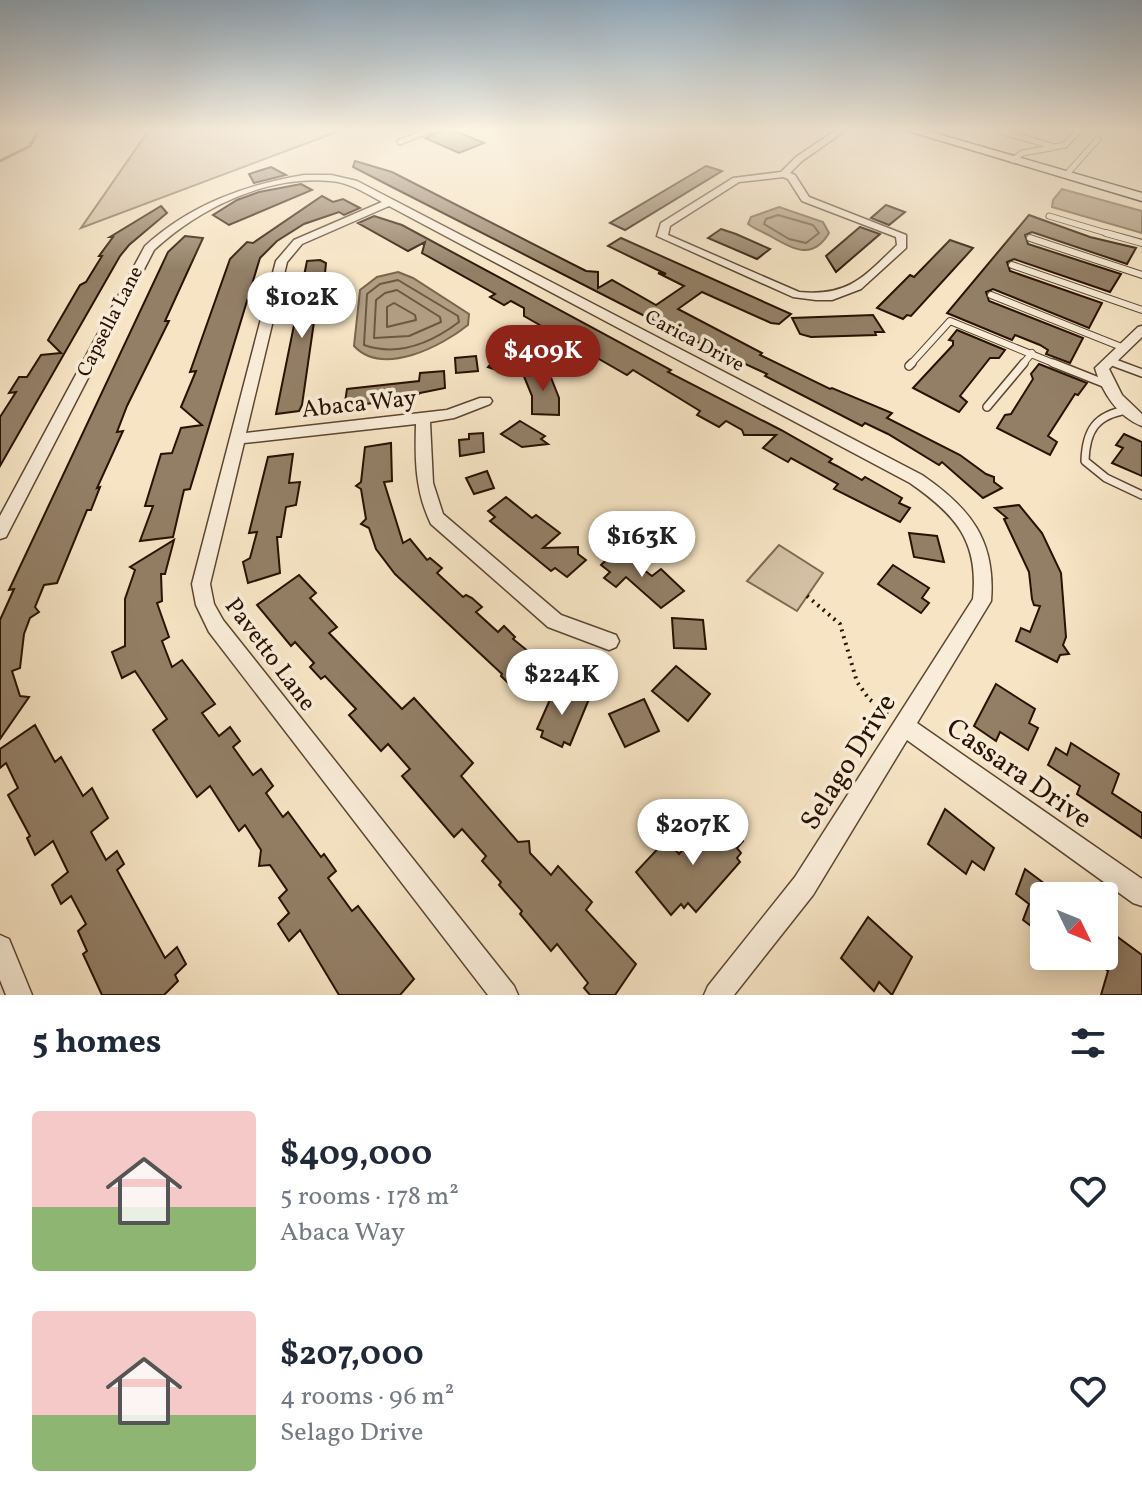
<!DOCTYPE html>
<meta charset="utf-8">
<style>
:root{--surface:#fff;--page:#f2f2f3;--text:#1f2937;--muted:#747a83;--accent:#8f2418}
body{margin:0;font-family:Vollkorn,serif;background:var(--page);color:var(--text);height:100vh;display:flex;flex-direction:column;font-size:30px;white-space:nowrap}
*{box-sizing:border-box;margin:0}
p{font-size:26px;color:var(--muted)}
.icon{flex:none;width:44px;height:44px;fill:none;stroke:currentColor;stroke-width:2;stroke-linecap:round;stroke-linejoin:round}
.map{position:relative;height:995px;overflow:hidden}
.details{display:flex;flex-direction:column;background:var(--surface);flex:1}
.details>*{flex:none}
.needle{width:52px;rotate:133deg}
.fabs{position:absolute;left:1030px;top:882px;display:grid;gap:16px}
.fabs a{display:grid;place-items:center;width:88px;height:88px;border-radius:8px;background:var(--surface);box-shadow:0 4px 20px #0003;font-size:40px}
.price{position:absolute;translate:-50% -68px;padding:0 18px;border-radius:28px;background:#fff;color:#222;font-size:26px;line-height:52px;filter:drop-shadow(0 2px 4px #0008)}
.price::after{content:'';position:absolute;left:50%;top:48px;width:24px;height:18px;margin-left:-12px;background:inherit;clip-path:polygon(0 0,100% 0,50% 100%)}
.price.current{background:var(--accent);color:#fff}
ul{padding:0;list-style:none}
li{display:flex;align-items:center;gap:24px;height:200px;padding:0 32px}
li span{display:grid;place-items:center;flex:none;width:224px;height:160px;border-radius:8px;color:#555}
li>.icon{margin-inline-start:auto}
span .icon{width:96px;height:96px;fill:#fffc;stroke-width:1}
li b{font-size:34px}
h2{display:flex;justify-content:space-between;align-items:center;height:96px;padding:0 32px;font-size:34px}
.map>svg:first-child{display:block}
.green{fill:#d3c0a3;stroke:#7e6952;stroke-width:2}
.water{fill:#b09d82;stroke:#7a654e;stroke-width:2}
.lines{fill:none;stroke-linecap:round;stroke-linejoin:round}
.shore{stroke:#6c5842;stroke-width:2}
.stream{stroke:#7a654e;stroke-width:3}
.building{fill:#937f66;stroke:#281201;stroke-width:2}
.lane-far2-casing{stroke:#5c4632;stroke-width:7}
.lane-far1-casing{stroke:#5c4632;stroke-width:8}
.lane-casing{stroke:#5c4632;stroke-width:10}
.street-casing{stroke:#5c4632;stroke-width:3}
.secondary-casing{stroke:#281201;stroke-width:3}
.path{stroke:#281201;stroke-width:4;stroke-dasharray:2 5;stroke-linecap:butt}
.lane-far2{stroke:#f9edd9;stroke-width:5}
.lane-far1{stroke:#f9edd9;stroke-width:6}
.lane{stroke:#f9edd9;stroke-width:7}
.street{fill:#f9edd9;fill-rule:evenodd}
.secondary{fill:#f9edd9;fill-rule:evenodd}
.labels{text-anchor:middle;stroke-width:7;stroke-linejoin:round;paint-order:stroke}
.far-street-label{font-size:20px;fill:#281201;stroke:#f9edd9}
.street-label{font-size:24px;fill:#281201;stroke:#f9edd9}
.near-street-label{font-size:28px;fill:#281201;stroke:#f9edd9}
</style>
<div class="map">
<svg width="1142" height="995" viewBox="0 0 1142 995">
<rect width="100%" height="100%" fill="#f6e4c4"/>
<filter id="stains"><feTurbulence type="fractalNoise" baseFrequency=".0025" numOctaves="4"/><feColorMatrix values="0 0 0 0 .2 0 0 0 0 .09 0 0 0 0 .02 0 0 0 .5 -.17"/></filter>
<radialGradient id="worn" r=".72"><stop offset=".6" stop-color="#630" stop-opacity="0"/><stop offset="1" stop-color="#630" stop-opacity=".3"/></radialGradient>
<g class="green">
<path d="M149,130H342L81,228Z"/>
<path d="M779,545L823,573L797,611L747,581Z"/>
</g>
<g class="water">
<path d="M1062,189L1142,211V233L1052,207L1053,200Z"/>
<path d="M779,207L823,222L829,233C813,260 794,250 772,237C764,232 756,230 748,224L751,217Z"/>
<path d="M398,272L413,278L469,314L468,325C442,346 383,377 354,346L360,290L377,277Z"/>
</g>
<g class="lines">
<g class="shore">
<path d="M778,215L813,225L819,233L806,243L789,239L764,224L766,219Z"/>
<path d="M398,280L458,316L459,322C431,343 398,357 364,345L367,294L380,284Z"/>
<path d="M397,290L440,317L441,322L409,336L374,338L376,300L385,293Z"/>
<path d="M394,303L415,315L416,320L387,327V307Z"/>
</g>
<path class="stream" d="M0,161L30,146L39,130"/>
</g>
<g class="building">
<path d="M442,130H453L484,143L459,153L425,138Z"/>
<path d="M355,161L392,172L586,271L598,272V288L612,280L656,305L684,286L658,273L666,274L608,246L621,238L791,314L779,324L771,323L702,292L678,309L762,353L760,355L830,389L832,388L892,413L887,418L960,455L986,474L994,477V482L1002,488L983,498L942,462L939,465L888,434L865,423L862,426L765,376L767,374L676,332L392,187L353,167Z"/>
<path d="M706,166L722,171L625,230L610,223Z"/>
<path d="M271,167L286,175L254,183L249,174Z"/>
<path d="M301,184L312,190L229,225L213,215L237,200L259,192Z"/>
<path d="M322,196L333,202L343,199L360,208L344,215L339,212L304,224L277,241L260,258L190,489L184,490L173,537L140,541L153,506H145L161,454L172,453L181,428L202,425L181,407L196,371L190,372L230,259L247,242L253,243Z"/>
<path d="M886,205L905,212L889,225L871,218Z"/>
<path d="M161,206L167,213L129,245L120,256L0,466V417L16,392L9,393L19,377H27L41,355L61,353L48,340L80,285L86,282L102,256H99L113,237H110Z"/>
<path d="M1029,215L1090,237L1136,248L1127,264L1032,232L1025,235L1028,244L1121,274L1110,292L1014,259L1007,262L1010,271L1102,303L1089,328L993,289L986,292L989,301L1083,338L1070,363L1046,354L1048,350L1040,345L1015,335L1012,340L947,313Z"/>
<path d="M374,216L402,225L671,370L668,372L781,430L832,459L829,462L837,466L862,480L865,477L902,498L899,503L910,508L900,522L834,489L838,484L791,458L788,462L763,448L776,435H744L742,430L726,421L719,427L697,415L700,411L633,370L627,375L524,316V308L511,301L504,305L490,297L495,294L422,253L425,242L408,251L358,223Z"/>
<path d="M860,227L880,234L836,272L826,256Z"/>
<path d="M721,229L736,234L770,249L757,259L708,238Z"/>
<path d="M185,236L203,238L165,321H169L127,406L117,432L123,431L97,488L100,487L91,510H87L57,583L44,585L35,607L39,612L30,618L24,634L20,668L12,671L20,696L29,697L0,739V620L14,589L9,590L168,252Z"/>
<path d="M950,240L973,248L911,316L907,315L903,319L877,308L910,275L914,277Z"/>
<path d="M320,260L326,263L322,303L301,305L315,315L302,405L299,411L276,414L307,261Z"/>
<path d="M873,315L884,332H875L876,335L811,337L800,334L792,318Z"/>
<path d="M957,330L1005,350L999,358H990L960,396L967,402L959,412L913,388L953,345V341L949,340Z"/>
<path d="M502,352L522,359L510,375L488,367Z"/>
<path d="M476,356L478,371L456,373L455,358Z"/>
<path d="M1039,364L1087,383L1078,395L1075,394L1048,436L1057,442L1050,455L997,428L1005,415L1011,414L1033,379L1031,374Z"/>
<path d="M548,370L559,398V415L532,414V396L523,374Z"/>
<path d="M444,371L445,388L420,393L413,399L355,405L345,402L347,389L419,381L420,373Z"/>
<path d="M520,421L545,436L541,439L548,444L522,447L501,434Z"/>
<path d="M483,433L484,452L460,456L459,440L469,439V434Z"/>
<path d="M1124,434L1142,442V476L1112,463L1123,448L1116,445Z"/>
<path d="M391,443L392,481L384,482L403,543L410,539L427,560L430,558L442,568L437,573L463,597L466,595L472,598L482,607L476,612L498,632L504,626L515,637L513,639L550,669L522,696L501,676L502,674L395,574L376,549L369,528L361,524L366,519L361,489L356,486L361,482L365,447Z"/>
<path d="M293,454L289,483L300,482L296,505L286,507L281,537H277L280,573L248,583L243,562L250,558L257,532L249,533L268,457Z"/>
<path d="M487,471L494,488L474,494L466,478Z"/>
<path d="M506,497L532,518L536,515L560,533L543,548L578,547V554L586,560L567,577L555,568L551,571L490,521L495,517L488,511Z"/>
<path d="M1019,505L1042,533L1061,573L1066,637L1063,645L1069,654L1060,655L1057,662L1016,641L1021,628L1030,632L1040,606L1034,605L1032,599L1029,572L1004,519L1007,518L995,508Z"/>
<path d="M909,533L937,536L944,562L914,557Z"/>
<path d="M174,540L165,574H161L162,601L157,603L169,637L162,641L172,667L182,660L215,704L202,713L219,736L230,727L240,741L233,747L253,775L261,769L273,786L266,793L283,817L288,812L321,857L324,854L336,871L328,878L352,911L358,906L414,979L400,995H339L300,930L289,941L278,924L289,913L279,898L287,890L270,865L259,866L261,850L245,825L239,831L210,786L197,797L153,730L167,719L135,671L122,678L112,652L125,646V599L135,570L130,567Z"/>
<path d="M617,550L652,576L661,569L684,591L661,608L626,577L616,587L604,578L610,572L601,565Z"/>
<path d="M893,565L929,588L922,598L929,603L921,613L878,584Z"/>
<path d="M299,575L316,593L310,598L337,627L329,633L402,709L414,698L473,763L461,776L518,842L529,841L530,853L551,875L558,866L592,902L586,910L636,964L615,995H590L584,988L588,983L557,944L551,951L520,914L522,911L499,885L501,882L482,861L486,856L462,829L454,837L402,776L410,769L388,744L381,751L349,715L356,709L325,676L321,679L310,667L314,663L295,642L291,646L257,605Z"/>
<path d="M672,618L703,620L706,649L674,648Z"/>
<path d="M676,666L710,694L688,721L652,691Z"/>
<path d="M996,684L1035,709L1029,723L1038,728L1028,750L1000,732L996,741L974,726Z"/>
<path d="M556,686L589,699L570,745L564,742L562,747L541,737L543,731L537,729Z"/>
<path d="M644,699L659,731L625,747L609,714Z"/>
<path d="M35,725L55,762L61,757L83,796L92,788L108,818L91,832L106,860L117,851L124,864L117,870L165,958L177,947L186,964L175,975L178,981L164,995H102L83,954L87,951L78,931L86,924L71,896L61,904L52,885L68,872L53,841L35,855L27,838L30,836L8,795L18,788L6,763L0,768V749Z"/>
<path d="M1071,743L1119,774L1112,793L1142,813V838L1077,794L1080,786L1048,765L1056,748L1067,755Z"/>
<path d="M945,809L994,848L984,870L972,861L966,874L928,844Z"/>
<path d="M716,812L743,841L737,848L741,853L737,858L740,862L696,912L688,903L684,908L681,904L671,915L636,872L666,840L679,854Z"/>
<path d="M1025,869L1061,896H1044V936L1023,920L1029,904L1016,894Z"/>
<path d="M868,917L912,957L892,995L879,982L874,991L841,958Z"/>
<path d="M1104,927L1142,955V995H1101L1108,971L1089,956H1104Z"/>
</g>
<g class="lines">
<g class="lane-far2-casing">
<g id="lane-far2">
<path d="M996,130L1055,147L1065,145L1079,130"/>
<path d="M400,142L430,130"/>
<path d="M1013,160L1022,153L1051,148"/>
<path d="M1066,175L1098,139"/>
<path d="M1049,216L1113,235"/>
</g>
</g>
<g class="lane-far1-casing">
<g id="lane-far1">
<path d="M1106,233L1142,243"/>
<path d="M1030,238L1142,275"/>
<path d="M1012,265L1142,310"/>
<path d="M991,295L1124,348"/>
<path d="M1108,360L1121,365"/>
<path d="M910,365L950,321L1058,365"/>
<path d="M1022,365L1032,353"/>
</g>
</g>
<g class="lane-casing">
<g id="lane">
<path d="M1053,363L1106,384"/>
<path d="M1115,363L1142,373"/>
<path d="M909,366L912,363"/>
<path d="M987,407L1024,363"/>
<path d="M1127,410C1096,415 1086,430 1085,461L1106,478L1142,495"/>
</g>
</g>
<g class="street-casing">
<g id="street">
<path d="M836,130H846L802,161L790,173L795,175L809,197L906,235V248L861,289L832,300H816L793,297L657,236L661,223L733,178L781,172L796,157ZM783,177L788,179L802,201L896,237L897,245C864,277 848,297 799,292L668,235L670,226L739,182Z"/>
<path d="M304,175H331L357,181L922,475C970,508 996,540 991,601L917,723L1142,879V906L1133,903L907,740L813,895L734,995H704L708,986L795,877L973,599C979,541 956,515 910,483L389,206L302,244L287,262L246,433L447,410L480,398H490L492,401L490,404L454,418L430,422L433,483L443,514L561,615L616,635L619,641L616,647L609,650L548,627L431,524C415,491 415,459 416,424L244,443L210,584L214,604L223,620L514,986L518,995H488L209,632L196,605L192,584L276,261L294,240L382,202C365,193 349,182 330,181C267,175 199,208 154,250L6,537L0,539V516L145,246C190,205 244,185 304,175Z"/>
<path d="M1142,326V337L1109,369L1122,395L1142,414V426C1118,417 1102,392 1095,368L1138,327Z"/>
<path d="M0,935L9,939L32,995H6L0,980Z"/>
</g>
</g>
<g class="secondary-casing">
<path id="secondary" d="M905,130H924L1142,193V201Z"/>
</g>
<path class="path" d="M807,596L840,624L857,682L869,699L888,714"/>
<use href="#lane-far2" class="lane-far2"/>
<use href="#lane-far1" class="lane-far1"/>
<use href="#lane" class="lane"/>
<use href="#street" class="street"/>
<use href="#secondary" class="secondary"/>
</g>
<linearGradient id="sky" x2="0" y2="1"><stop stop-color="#91abbf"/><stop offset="0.48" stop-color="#fbf3e4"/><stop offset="1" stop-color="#fbf3e4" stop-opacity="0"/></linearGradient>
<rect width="1142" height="270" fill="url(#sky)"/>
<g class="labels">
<g class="far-street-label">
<text transform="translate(109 321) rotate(-63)" y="7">Capsella Lane</text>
<text transform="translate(695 340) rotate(28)" y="7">Carica Drive</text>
</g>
<g class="street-label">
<text transform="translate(359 403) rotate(-6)" y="8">Abaca Way</text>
<text transform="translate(271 654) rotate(53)" y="8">Pavetto Lane</text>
</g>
<g class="near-street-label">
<text transform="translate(847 761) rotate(-58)" y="10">Selago Drive</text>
<text transform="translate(1020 772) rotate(35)" y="10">Cassara Drive</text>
</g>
</g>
<rect width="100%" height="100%" filter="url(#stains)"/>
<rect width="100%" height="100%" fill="url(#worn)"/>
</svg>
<div class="fabs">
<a><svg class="needle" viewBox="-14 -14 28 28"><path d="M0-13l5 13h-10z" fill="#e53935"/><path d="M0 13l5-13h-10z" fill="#747a83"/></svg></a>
</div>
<b class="price" style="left:302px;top:340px">$102K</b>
<b class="price current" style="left:543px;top:393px">$409K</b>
<b class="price" style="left:642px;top:579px">$163K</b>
<b class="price" style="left:562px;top:717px">$224K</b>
<b class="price" style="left:693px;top:867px">$207K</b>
</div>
<section class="details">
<h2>5 homes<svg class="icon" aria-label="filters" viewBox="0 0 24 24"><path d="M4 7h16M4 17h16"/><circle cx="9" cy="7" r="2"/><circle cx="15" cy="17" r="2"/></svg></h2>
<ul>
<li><span style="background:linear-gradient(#f6c9c9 60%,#8fb573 0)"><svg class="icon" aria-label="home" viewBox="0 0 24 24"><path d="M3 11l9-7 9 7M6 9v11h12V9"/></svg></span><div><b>$409,000</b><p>5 rooms · 178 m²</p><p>Abaca Way</p></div><svg class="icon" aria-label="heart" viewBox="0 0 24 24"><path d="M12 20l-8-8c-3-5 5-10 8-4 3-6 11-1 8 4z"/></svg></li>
<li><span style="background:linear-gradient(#f6c9c9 65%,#8fb573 0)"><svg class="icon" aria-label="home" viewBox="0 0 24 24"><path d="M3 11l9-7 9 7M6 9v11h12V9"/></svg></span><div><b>$207,000</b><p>4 rooms · 96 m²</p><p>Selago Drive</p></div><svg class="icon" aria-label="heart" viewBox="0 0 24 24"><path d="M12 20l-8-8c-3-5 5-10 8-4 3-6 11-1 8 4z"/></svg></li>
</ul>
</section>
